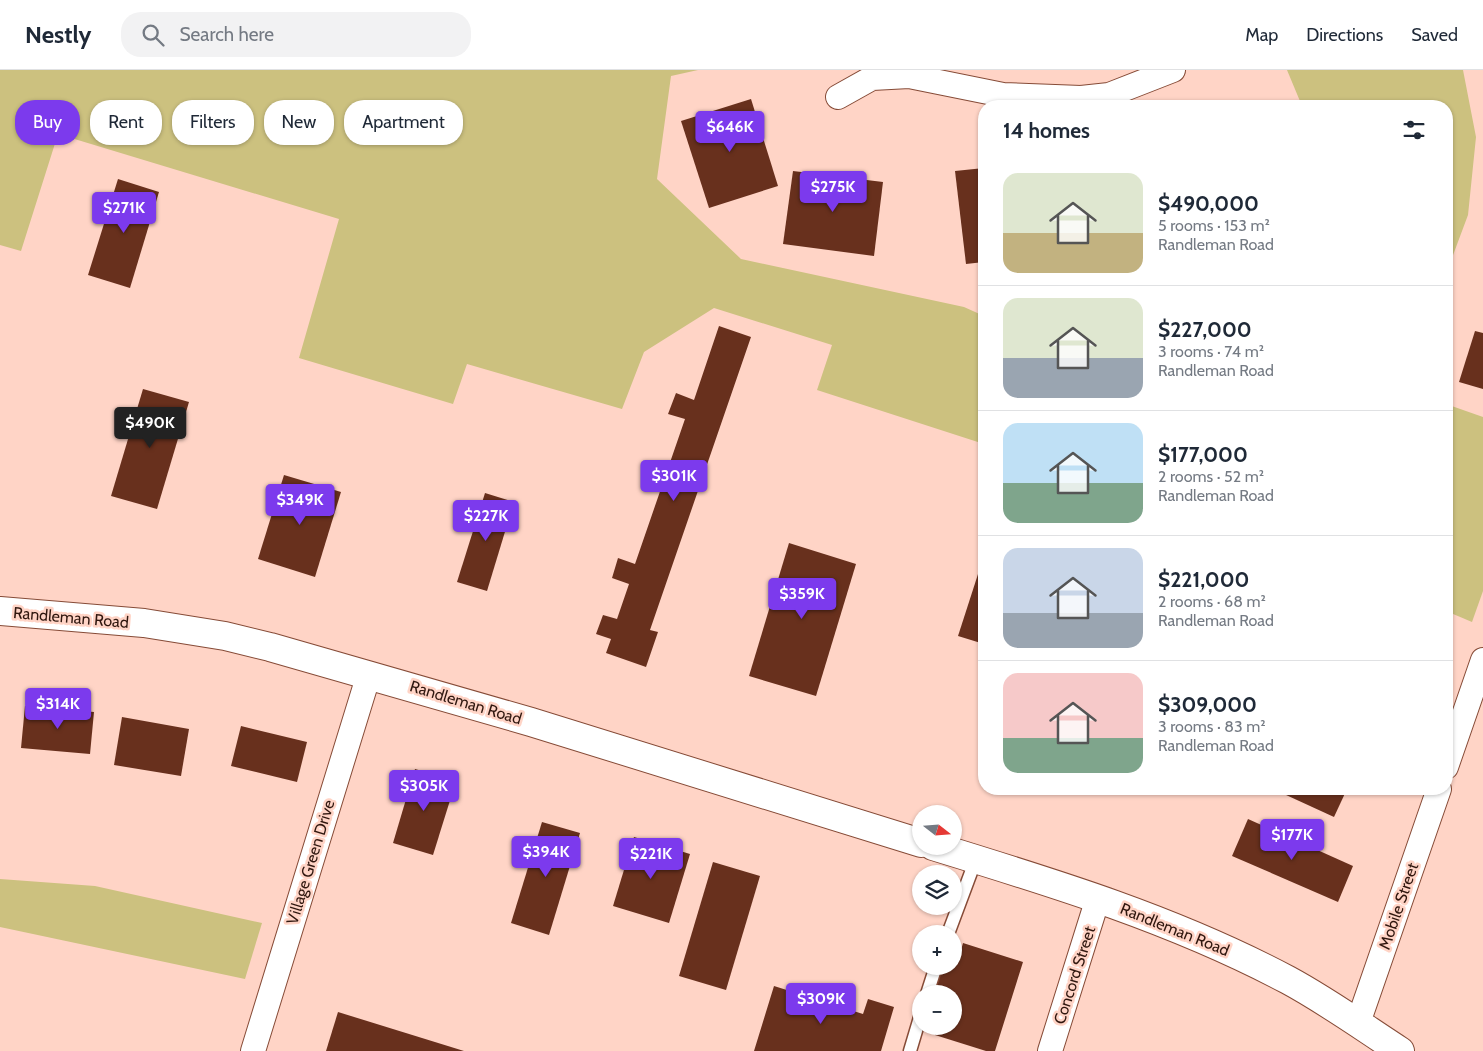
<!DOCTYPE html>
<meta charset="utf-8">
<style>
:root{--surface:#fff;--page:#f2f2f3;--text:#1f2937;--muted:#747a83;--line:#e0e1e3;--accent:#7c3aed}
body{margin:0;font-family:Cabin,sans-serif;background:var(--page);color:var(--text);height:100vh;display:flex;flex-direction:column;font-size:19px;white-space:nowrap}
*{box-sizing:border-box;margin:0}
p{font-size:16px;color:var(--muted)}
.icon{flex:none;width:28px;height:28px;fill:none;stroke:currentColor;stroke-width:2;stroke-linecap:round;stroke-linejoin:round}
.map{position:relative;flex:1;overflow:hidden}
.details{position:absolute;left:978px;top:30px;width:475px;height:695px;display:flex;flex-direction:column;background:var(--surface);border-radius:20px;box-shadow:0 1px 4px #0004}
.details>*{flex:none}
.guide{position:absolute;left:15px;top:30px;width:475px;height:45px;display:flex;gap:10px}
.needle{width:32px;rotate:107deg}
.tools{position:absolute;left:912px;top:735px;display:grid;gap:10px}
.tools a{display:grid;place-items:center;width:50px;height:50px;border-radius:50%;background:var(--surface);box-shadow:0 1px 4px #0004;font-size:25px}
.price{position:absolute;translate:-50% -42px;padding:0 11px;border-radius:5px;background:var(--accent);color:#fff;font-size:16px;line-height:32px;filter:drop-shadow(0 1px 2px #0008)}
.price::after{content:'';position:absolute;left:50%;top:30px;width:15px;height:11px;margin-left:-8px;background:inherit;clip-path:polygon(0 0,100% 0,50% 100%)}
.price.selected{background:#222;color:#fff}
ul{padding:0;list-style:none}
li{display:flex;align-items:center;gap:15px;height:125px;padding:0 25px}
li+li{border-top:1px solid var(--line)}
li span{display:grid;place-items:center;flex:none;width:140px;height:100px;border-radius:15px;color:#555}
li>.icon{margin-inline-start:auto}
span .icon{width:60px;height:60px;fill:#fffc;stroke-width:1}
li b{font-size:21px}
h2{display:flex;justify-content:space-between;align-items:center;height:60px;padding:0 25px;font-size:21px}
.pill{padding:0 18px;border-radius:20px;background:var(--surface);box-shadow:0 1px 4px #0004;font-size:18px;line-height:45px}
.pill.selected{background:var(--accent);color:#fff}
header{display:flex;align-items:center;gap:30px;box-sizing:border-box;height:70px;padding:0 25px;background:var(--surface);border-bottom:1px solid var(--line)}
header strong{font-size:24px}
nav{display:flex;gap:28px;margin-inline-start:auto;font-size:18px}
.search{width:350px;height:45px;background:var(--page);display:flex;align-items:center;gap:12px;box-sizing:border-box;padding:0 18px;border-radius:20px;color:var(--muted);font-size:19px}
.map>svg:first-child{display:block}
.green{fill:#ccc17f}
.building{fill:#68301d}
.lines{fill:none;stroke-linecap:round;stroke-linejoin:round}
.lane-casing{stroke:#864b37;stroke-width:15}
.street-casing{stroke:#864b37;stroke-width:26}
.primary-casing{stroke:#864b37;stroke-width:30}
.lane{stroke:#fff;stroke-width:12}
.street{stroke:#fff;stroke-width:24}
.primary{stroke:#fff;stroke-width:28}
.labels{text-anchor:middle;stroke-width:5;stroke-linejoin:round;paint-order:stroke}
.street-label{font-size:16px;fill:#30170f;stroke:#ffd4c6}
</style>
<header>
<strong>Nestly</strong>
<div class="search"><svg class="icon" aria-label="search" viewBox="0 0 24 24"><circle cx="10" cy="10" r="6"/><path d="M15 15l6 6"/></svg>Search here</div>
<nav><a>Map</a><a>Directions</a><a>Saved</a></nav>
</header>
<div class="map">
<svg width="1483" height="981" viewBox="0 0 1483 981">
<rect width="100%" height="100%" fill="#ffd4c6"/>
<g class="green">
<path d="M0,0H698L671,6L657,109L741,189L964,237L984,246V374L817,320L832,275L714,238L644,282L622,339L467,294L453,334L299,288L339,149L58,64L21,181L0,175Z"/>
<path d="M1287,0H1463L1476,67L1468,145L1446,204V36H1302Z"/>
<path d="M1446,334L1483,347V521L1472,552L1446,541Z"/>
<path d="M0,809L95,816L262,853L245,909L0,857Z"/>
</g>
<g class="building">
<path d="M751,29L778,116L709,138L681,51Z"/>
<path d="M984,98V192L966,194L955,101Z"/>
<path d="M793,101L883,112L874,186L783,174Z"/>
<path d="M118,109L159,122L130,218L88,205Z"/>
<path d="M719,256L751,267L650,560L658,562L646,597L606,583L611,569L596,564L603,545L617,549L629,514L612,508L618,488L635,494L685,349L668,344L676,323L694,330Z"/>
<path d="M1475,261L1483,263V319L1459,312Z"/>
<path d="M143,319L189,332L157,439L111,426Z"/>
<path d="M284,405L341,422L315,507L258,489Z"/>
<path d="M485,423L514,432L487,521L457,512Z"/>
<path d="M789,473L856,494L816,626L749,606Z"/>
<path d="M979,501L984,503V574L958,566Z"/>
<path d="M25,636L94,642L90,684L21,678Z"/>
<path d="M122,647L189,659L181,706L114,695Z"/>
<path d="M241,656L307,672L297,712L231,696Z"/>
<path d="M415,699L456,711L433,785L393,773Z"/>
<path d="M1273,719H1347L1334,747Z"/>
<path d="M1248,749L1353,796L1338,832L1232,786Z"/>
<path d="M542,752L580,763L549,865L511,853Z"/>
<path d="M634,767L690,784L669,853L613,836Z"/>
<path d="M713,792L760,806L726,920L679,906Z"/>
<path d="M963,873L1023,892L995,981H986L935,965L938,956H954V924L933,919L940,896L957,895Z"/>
<path d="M774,916L863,944L868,929L894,937L881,981H754Z"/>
<path d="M338,942L464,981H326Z"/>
</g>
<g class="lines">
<g class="lane-casing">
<g id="lane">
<path d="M948,864L976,789"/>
<path d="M927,924L936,896"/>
<path d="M910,981L921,944"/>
</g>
</g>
<g class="street-casing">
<g id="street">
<path d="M838,27L872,8L909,6L1003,25L1081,28L1109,25L1173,0"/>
<path d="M1446,697L1483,590"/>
<path d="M1358,953L1439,719"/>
<path d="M253,981L369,604"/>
<path d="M1050,981L1098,828"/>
</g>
</g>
<g class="primary-casing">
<g id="primary">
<path d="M0,541L144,553L225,566L270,577L531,652L921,773"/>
<path d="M933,776C1054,813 1175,850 1288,910C1327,931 1363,957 1400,981"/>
</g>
</g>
<use href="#lane" class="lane"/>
<use href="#street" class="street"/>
<use href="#primary" class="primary"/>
</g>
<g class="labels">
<g class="street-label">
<text transform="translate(71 547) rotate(5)" y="6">Randleman Road</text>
<text transform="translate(466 632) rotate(17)" y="6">Randleman Road</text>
<text transform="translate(310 792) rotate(-73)" y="6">Village Green Drive</text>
<text transform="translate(1398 836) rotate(-71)" y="6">Mobile Street</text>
<text transform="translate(1175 859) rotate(22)" y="6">Randleman Road</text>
<text transform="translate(1074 905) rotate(-72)" y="6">Concord Street</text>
</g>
</g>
</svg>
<div class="tools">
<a><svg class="needle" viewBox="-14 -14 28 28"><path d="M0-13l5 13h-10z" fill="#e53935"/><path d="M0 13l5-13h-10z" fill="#747a83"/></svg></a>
<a><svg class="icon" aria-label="layers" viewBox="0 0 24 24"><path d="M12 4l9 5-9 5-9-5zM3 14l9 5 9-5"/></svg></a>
<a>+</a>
<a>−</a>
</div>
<b class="price" style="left:730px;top:83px">$646K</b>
<b class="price" style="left:833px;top:143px">$275K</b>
<b class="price" style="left:124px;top:164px">$271K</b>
<b class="price selected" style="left:150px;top:379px">$490K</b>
<b class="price" style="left:674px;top:432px">$301K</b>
<b class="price" style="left:300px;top:456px">$349K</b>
<b class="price" style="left:486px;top:472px">$227K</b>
<b class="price" style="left:802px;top:550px">$359K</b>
<b class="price" style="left:58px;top:660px">$314K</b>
<b class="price" style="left:424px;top:742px">$305K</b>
<b class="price" style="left:1292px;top:791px">$177K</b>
<b class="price" style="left:546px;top:808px">$394K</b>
<b class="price" style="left:651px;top:810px">$221K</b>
<b class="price" style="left:821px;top:955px">$309K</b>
<div class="guide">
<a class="pill selected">Buy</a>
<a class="pill">Rent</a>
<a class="pill">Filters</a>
<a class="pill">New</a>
<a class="pill">Apartment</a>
</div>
<section class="details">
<h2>14 homes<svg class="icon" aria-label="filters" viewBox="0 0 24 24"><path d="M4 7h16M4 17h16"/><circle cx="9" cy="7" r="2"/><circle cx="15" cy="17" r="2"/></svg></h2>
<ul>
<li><span style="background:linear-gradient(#dfe7d0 60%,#c2b280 0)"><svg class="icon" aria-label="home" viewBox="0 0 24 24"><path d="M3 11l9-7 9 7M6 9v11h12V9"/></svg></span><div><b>$490,000</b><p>5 rooms · 153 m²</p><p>Randleman Road</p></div></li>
<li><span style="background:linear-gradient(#dfe7d0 60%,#9aa5b1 0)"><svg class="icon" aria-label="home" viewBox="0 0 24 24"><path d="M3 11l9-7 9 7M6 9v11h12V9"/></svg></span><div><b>$227,000</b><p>3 rooms · 74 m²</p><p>Randleman Road</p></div></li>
<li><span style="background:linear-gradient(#bfe0f5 60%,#7fa58c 0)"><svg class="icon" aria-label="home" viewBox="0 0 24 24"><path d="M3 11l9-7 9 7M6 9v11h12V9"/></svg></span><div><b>$177,000</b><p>2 rooms · 52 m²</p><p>Randleman Road</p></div></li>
<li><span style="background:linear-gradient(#c9d6e8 65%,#9aa5b1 0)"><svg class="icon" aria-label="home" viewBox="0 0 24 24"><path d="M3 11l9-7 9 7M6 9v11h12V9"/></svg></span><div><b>$221,000</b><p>2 rooms · 68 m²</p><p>Randleman Road</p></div></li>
<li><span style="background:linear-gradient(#f6c9c9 65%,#7fa58c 0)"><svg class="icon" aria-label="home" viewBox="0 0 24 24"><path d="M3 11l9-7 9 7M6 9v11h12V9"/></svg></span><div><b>$309,000</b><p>3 rooms · 83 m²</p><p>Randleman Road</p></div></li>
</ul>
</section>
</div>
